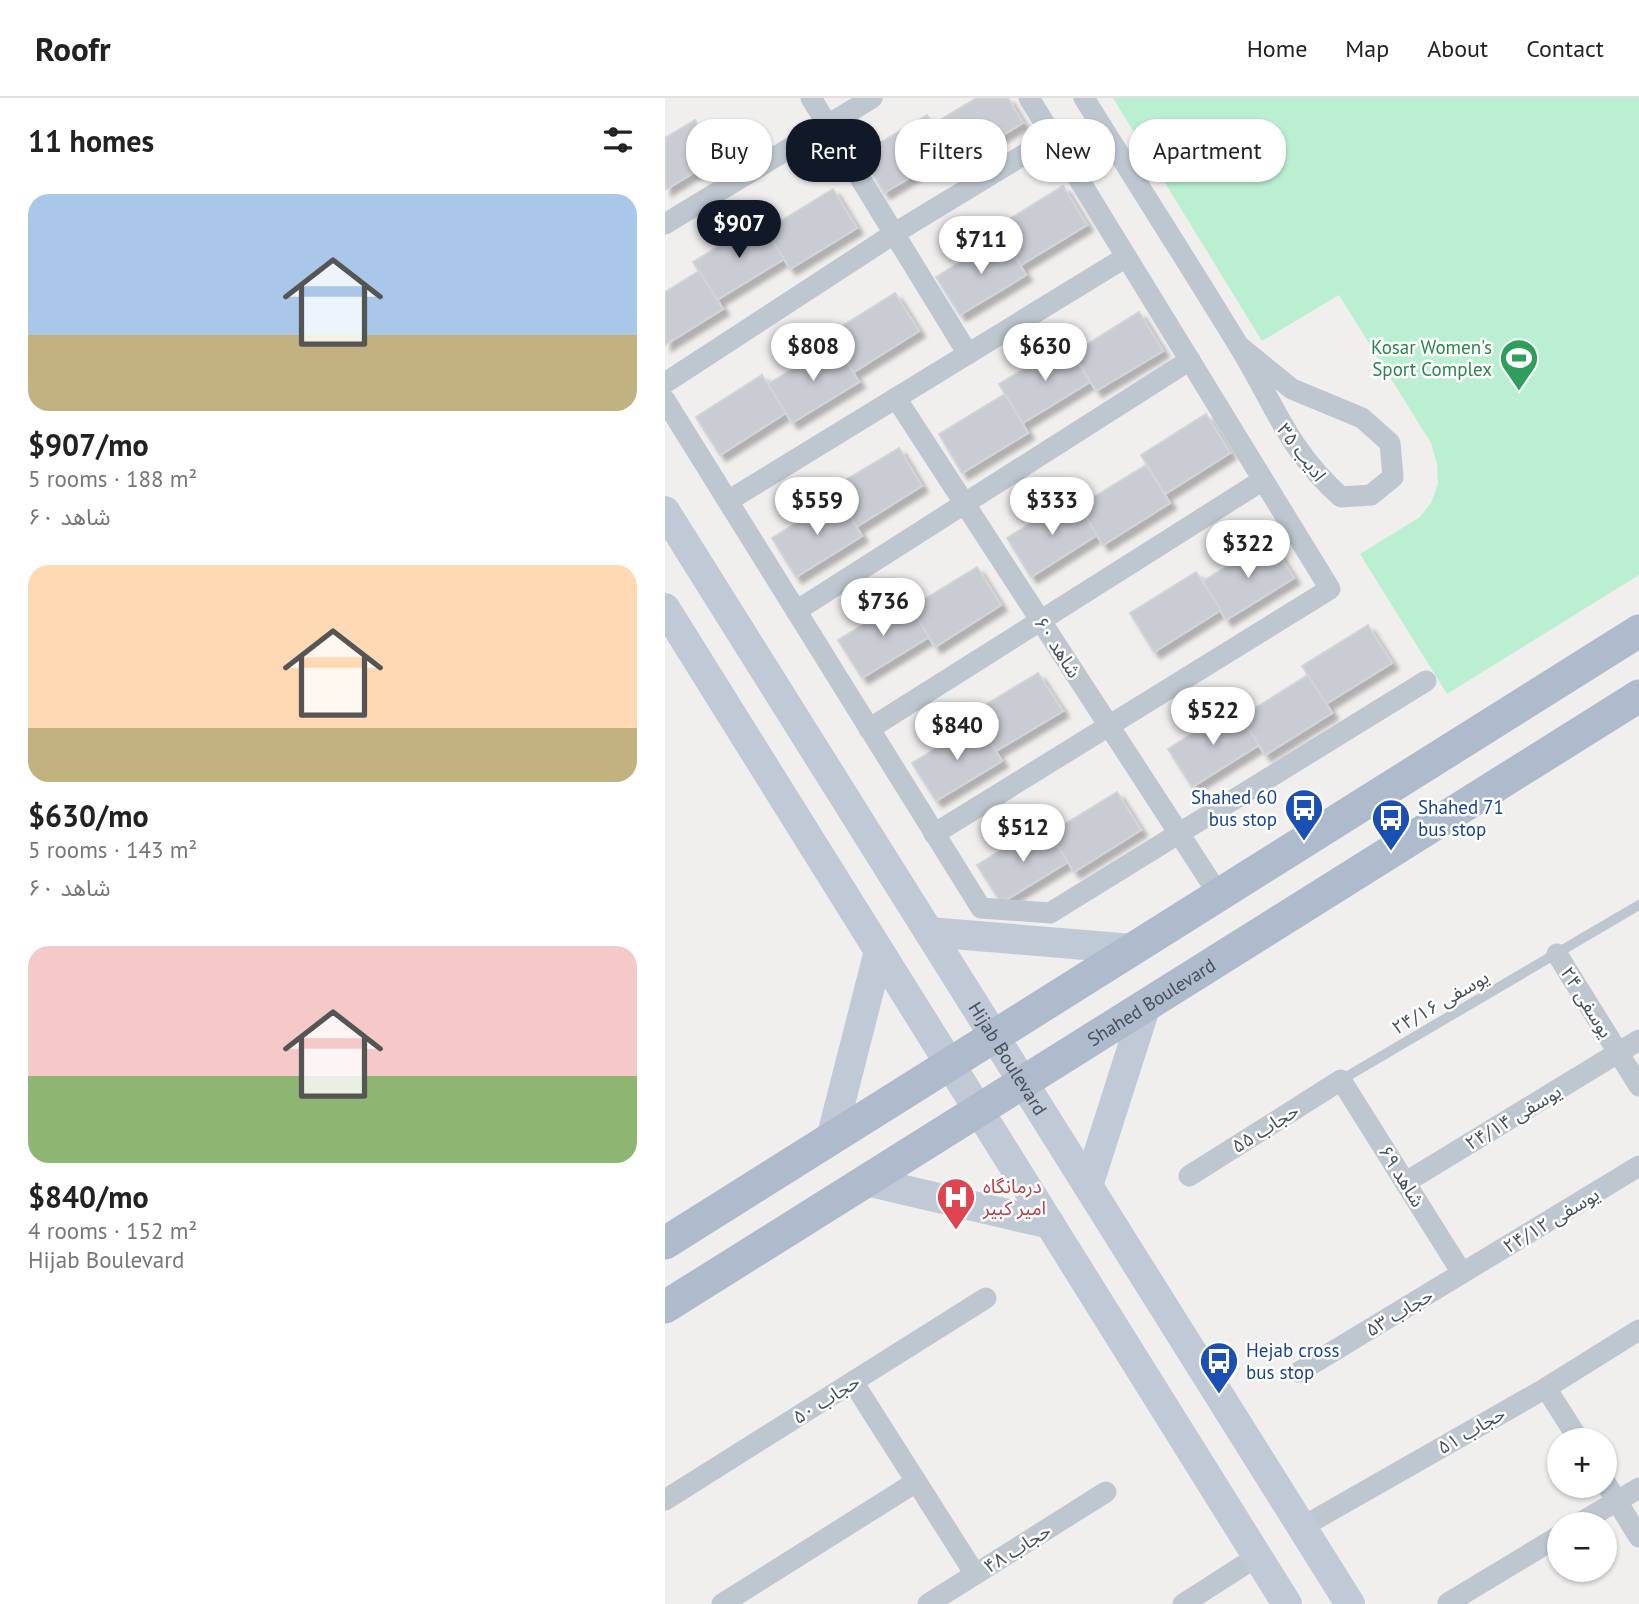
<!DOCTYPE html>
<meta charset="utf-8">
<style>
:root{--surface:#fff;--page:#f6f6f6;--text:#222;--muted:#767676;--line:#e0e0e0;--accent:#111827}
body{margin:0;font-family:"PT Sans","Noto Sans Arabic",sans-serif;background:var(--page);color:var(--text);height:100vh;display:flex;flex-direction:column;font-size:26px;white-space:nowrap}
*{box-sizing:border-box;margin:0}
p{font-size:23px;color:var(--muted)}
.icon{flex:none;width:38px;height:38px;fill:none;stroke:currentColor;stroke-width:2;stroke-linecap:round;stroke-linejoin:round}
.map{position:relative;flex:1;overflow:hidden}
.panel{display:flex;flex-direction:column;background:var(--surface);width:665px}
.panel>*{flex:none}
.top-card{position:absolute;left:21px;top:21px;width:665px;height:63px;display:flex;gap:14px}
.tools{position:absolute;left:882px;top:1330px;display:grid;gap:14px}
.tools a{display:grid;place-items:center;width:70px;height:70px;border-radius:50%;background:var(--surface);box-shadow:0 2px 5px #0004;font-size:35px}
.price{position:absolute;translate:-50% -60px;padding:0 16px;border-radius:24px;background:#fff;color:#222;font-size:23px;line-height:46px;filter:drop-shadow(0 2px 4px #0008)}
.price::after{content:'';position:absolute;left:50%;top:42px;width:21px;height:16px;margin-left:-10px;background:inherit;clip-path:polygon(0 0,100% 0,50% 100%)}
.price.current{background:var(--accent);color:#fff}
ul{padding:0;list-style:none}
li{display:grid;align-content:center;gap:14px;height:371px;padding:0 28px}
li span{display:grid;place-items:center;height:217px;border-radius:21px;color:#555}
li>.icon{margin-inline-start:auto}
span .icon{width:126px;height:126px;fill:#fffc;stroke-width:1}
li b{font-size:30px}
h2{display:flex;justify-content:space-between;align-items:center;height:84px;padding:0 28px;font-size:30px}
.chip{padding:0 24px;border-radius:28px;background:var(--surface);box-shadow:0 2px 5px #0004;font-size:24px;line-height:63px}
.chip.current{background:var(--accent);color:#fff}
header{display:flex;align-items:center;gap:42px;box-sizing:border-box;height:98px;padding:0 35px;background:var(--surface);border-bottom:2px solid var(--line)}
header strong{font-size:33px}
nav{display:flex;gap:38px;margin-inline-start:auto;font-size:24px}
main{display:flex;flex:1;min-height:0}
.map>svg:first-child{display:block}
.green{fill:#bbefd2}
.building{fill:#caccd4;stroke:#d2d4da;stroke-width:2;filter:url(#shadow)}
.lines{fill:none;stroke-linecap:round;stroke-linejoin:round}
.lane{stroke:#bec7d0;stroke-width:10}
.street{stroke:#bec7d0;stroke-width:21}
.secondary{stroke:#c0cad7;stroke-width:30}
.primary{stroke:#adbbcd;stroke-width:33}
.labels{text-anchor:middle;stroke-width:5;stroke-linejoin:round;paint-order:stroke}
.leisure-label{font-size:19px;fill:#27864d;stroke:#fff;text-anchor:end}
.street-label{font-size:19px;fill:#46505c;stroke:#fff}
.transit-label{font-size:19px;fill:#164399;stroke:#fff;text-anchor:start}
.health-label{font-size:19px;fill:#be3a42;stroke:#fff;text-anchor:start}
</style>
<header>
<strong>Roofr</strong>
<nav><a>Home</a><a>Map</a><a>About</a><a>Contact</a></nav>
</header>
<main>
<section class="panel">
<h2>11 homes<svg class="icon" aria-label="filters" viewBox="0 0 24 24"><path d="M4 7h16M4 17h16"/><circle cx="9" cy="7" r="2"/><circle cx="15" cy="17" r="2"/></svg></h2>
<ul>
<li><span style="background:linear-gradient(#a9c7e8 65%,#c2b280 0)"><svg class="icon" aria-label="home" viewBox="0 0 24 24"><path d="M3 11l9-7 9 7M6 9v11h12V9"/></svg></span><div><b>$907/mo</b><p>5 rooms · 188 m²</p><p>شاهد ۶۰</p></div></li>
<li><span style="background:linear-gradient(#ffd9b3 75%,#c2b280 0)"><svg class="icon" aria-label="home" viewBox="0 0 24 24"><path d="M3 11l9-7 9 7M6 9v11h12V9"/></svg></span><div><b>$630/mo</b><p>5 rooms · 143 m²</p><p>شاهد ۶۰</p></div></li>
<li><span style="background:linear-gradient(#f6c9c9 60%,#8fb573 0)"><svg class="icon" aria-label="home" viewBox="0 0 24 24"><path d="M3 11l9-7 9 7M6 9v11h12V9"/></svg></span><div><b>$840/mo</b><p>4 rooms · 152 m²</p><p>Hijab Boulevard</p></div></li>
</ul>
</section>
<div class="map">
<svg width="974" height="1506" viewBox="0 0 974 1506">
<defs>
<filter id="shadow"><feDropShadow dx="6" dy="6" stdDeviation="2" flood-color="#0004"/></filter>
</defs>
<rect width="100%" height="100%" fill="#f1eeee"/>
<path class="green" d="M448,0H974V477L782,596L695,456L755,419L766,405L773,386L772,366L766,345L674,197L597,243Z"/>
<g class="building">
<path d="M312,0H343L358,25L291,65L268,26Z"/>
<path d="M262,17L286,55L219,95L196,56Z"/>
<path d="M30,22L53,60L0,92V40Z"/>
<path d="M398,88L422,127L356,167L332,129Z"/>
<path d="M168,91L192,130L125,171L101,132Z"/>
<path d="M95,123L119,161L52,202L28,164Z"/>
<path d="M338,138L361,177L295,217L271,179Z"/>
<path d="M34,173L58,211L0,247V194Z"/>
<path d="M230,195L254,233L189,274L164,236Z"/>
<path d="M474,214L498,253L431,293L408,255Z"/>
<path d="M170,245L194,284L127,325L103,286Z"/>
<path d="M402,245L425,284L358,325L334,286Z"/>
<path d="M97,277L121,315L55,357L31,319Z"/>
<path d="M340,296L363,335L297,375L274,336Z"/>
<path d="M541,316L565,355L500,396L476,357Z"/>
<path d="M234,350L257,388L191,429L167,390Z"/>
<path d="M481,367L505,405L438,447L414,408Z"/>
<path d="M173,399L197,438L131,479L107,440Z"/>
<path d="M408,399L432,437L366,479L342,440Z"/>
<path d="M605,442L629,480L561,522L538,483Z"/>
<path d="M312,469L336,507L270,549L245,510Z"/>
<path d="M531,474L556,512L489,554L465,515Z"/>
<path d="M240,501L264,539L197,580L173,542Z"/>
<path d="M703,527L727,565L661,606L637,568Z"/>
<path d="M373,575L398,613L331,653L307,615Z"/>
<path d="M643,577L667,615L600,657L576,619Z"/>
<path d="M570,609L594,647L527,689L503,651Z"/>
<path d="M313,625L337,663L271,703L247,665Z"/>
<path d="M452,694L476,732L409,774L385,735Z"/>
<path d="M379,726L403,764L336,805L312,767Z"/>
</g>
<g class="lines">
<path class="lane" d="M676,982L974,807"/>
<g class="street">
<path d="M146,0L303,256"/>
<path d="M419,0C470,82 522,163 572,245C609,304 621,350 676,399L706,397L728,379L725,345L697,320L627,291L574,248"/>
<path d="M0,126L207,0"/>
<path d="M0,285L230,135L388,39"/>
<path d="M231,300L554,797"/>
<path d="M0,302L316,810L385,815L761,583"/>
<path d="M63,403L461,159"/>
<path d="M131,513L525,262"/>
<path d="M204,631L598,382"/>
<path d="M269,736L665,491L364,0"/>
<path d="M892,856L974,988"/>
<path d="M524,1078L676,982L797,1175"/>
<path d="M741,1084L974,942"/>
<path d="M634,1274L974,1068"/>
<path d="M188,1284L310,1476"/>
<path d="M881,1290L914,1342"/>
<path d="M940,1384L974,1439"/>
<path d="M0,1402L321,1200"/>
<path d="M913,1426L974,1390"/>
<path d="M637,1429L881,1290L974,1232"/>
<path d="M783,1505L894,1438"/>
<path d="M57,1506L251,1384"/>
<path d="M263,1506L441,1394"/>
<path d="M518,1506L593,1458"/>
</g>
<g class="secondary">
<path id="s1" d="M0,413L685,1506"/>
<path d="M0,510L622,1506"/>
<path d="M264,834L468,851"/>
<path d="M166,1041L214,853"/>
<path d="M201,1083L385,1126"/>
<path d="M423,1088L481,907"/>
</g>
<g class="primary">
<path d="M0,1145L974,533"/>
<path id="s2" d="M0,1209L974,598"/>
</g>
</g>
<defs>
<g id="stadium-pin" transform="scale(2.0125)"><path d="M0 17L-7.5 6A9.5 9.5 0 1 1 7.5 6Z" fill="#2e9e5b" stroke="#fff"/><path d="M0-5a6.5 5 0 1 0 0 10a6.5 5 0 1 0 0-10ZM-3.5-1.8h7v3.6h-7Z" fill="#fff"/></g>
<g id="bus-pin" transform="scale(2.0125)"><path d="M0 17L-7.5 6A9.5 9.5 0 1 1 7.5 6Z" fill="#1a4fb4" stroke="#fff"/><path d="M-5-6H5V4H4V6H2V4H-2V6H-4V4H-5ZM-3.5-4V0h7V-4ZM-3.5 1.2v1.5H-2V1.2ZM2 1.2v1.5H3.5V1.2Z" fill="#fff"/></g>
<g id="hospital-pin" transform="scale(2.0125)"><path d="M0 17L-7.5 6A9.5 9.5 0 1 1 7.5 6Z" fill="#e0444e" stroke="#fff"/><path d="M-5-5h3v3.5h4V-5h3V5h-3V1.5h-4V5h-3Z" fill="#fff"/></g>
</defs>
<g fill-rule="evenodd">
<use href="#stadium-pin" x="854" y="260"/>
<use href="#bus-pin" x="639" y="710"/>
<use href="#bus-pin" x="726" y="720"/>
<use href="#hospital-pin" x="291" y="1099"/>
<use href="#bus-pin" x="554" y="1263"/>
</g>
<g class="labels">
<g class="leisure-label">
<text x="827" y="256">Kosar Women's<tspan x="827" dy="22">Sport Complex</tspan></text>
</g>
<g class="street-label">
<text transform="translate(637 354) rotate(53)" y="7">ادیب ۳۵</text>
<text transform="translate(393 549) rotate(57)" y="7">شاهد ۶۰</text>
<text dy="7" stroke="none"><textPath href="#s2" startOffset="574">Shahed Boulevard</textPath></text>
<text transform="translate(775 904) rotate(-30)" y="7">یوسفی ۲۴/۱۶</text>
<text transform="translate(922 904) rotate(58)" y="7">یوسفی ۲۴</text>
<text dy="7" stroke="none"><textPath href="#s1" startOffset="646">Hijab Boulevard</textPath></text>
<text transform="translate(848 1019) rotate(-31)" y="7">یوسفی ۲۴/۱۴</text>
<text transform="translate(600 1030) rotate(-32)" y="7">حجاب ۵۵</text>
<text transform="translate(737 1078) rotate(58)" y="7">شاهد ۶۹</text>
<text transform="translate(886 1122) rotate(-31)" y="7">یوسفی ۲۴/۱۲</text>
<text transform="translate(734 1214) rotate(-31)" y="7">حجاب ۵۳</text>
<text transform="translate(161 1301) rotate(-32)" y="7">حجاب ۵۰</text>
<text transform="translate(806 1332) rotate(-30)" y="7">حجاب ۵۱</text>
<text transform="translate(352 1450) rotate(-32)" y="7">حجاب ۴۸</text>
</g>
<g class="transit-label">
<text x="612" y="706" text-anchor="end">Shahed 60<tspan x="612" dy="22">bus stop</tspan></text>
<text x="753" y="716">Shahed 71<tspan x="753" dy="22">bus stop</tspan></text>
<text x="581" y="1259">Hejab cross<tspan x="581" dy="22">bus stop</tspan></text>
</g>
<g class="health-label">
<text x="318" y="1095">درمانگاه<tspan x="318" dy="22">امیر کبیر</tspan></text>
</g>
</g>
</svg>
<div class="tools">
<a>+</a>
<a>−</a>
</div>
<b class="price current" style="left:74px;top:162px">$907</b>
<b class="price" style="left:316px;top:178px">$711</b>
<b class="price" style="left:148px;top:285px">$808</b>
<b class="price" style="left:380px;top:285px">$630</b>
<b class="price" style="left:152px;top:439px">$559</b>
<b class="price" style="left:387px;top:439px">$333</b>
<b class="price" style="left:583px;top:482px">$322</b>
<b class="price" style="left:218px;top:540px">$736</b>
<b class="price" style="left:548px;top:649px">$522</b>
<b class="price" style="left:292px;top:664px">$840</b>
<b class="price" style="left:358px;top:766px">$512</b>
<div class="top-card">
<a class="chip">Buy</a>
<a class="chip current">Rent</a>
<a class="chip">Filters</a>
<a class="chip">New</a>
<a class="chip">Apartment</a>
</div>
</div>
</main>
